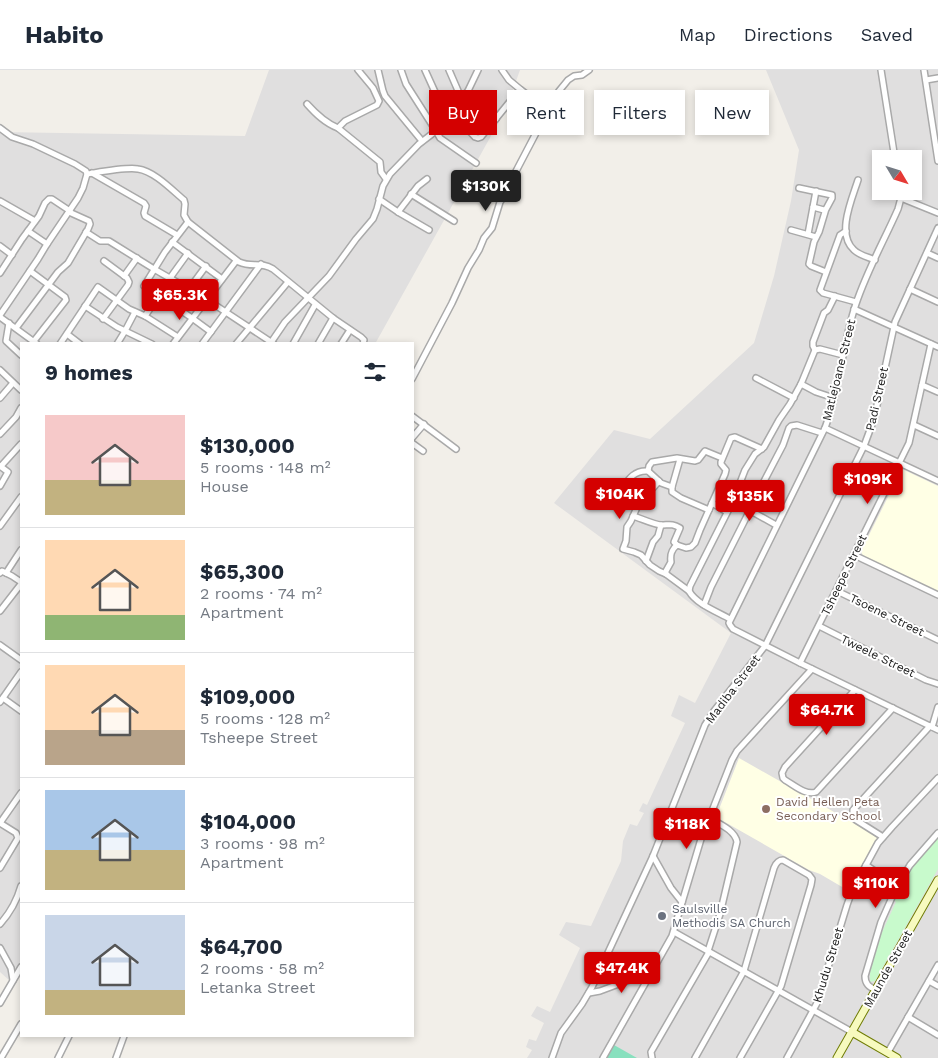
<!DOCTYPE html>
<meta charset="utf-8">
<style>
:root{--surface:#fff;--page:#f6f6f7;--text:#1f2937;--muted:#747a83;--line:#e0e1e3;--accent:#d40000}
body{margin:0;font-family:"Work Sans",sans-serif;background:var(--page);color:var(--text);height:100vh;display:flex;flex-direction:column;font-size:19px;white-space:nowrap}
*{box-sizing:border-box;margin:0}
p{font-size:16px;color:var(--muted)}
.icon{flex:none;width:28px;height:28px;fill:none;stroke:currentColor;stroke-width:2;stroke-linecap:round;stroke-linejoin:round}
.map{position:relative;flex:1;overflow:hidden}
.panel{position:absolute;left:20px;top:272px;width:394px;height:695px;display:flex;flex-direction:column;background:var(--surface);border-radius:0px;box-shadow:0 2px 8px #0003}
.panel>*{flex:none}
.banner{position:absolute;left:429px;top:20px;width:434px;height:45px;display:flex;gap:10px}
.needle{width:32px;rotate:128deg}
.fabs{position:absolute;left:872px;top:80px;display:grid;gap:10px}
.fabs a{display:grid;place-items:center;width:50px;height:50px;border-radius:0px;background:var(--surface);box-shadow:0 2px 8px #0003;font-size:25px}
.price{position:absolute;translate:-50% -42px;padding:0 11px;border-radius:5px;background:var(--accent);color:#fff;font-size:16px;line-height:32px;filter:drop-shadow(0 1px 2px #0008)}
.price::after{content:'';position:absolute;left:50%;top:30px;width:15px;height:11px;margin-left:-8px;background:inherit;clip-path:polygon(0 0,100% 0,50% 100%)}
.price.active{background:#222;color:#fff}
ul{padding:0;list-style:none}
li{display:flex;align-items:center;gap:15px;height:125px;padding:0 25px}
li+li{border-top:1px solid var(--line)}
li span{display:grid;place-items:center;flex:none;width:140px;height:100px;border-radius:0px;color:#555}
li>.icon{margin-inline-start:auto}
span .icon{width:60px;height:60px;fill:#fffc;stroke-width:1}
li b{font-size:21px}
h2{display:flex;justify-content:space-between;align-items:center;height:60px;padding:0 25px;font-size:21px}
.tag{padding:0 18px;border-radius:0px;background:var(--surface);box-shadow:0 2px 8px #0003;font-size:18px;line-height:45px}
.tag.active{background:var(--accent);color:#fff}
header{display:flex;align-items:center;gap:30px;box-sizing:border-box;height:70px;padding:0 25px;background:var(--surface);border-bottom:1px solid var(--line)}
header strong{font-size:24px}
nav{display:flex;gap:28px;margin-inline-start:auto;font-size:18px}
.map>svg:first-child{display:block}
.residential{fill:#e0dfdf;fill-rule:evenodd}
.education{fill:#ffffe5}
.park{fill:#c8facc}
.pitch{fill:#88e0be}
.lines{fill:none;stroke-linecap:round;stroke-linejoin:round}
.street-casing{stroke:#a9a9a9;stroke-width:8}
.secondary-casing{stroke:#707d05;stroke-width:9}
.street{stroke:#fff;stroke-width:5}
.secondary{stroke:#f7fabf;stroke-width:7}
.education-dot{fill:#8d6e63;stroke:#fff;stroke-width:2}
.worship-dot{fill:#6b7280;stroke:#fff;stroke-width:2}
.labels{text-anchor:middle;stroke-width:4;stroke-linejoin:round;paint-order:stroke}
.street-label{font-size:12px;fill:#222;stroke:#fff}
.education-label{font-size:12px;fill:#785e54;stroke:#fff;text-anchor:start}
.worship-label{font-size:12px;fill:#5b616d;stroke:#fff;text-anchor:start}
</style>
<header>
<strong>Habito</strong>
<nav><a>Map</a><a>Directions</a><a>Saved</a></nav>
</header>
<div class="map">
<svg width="938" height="988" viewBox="0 0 938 988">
<rect width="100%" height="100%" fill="#f2efe9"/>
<g class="residential">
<path d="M269,0H520L506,39L375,274H21V891L10,911L0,902V62L245,66Z"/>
<path d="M766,0H938V988H527L532,980L526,977L529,969L536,971L544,953L531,946L537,936L550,942L580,878L559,865L566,852L591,856L621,791L623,771L630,754L637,756L644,743L639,741L643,733L647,735L685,653L671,646L679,625L695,633L731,563L554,433L614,360L650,369L754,273L774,206L791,131L799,80ZM881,89H914V121H881Z"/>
</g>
<g class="education">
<path d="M902,399L938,416V523L863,486L861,481Z"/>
<path d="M739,688L878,767L849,821L820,804L809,800L716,747Z"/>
</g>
<path class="park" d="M938,768V799L875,911L870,912V900L877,873L896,832L893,830L909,801L915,793Z"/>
<path class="pitch" d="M614,975L637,988H607Z"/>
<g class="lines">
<g class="street-casing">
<g id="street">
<path d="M358,0L373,18L379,31L377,35L345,51L338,58L380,92L381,102L386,109"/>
<path d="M378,0L383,21L385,26L422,71"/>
<path d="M401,0L406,14L436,61L440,68L476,93"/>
<path d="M425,0L435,22L450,48"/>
<path d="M449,0L459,23L464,29"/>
<path d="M502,0L509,10L521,20"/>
<path d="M881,0L895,89"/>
<path d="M924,0L938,91"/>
<path d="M926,10L938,8"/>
<path d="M467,22L496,49"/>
<path d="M307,34C316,44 325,53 338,58"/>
<path d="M446,53L449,54L455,50L458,49L475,67L478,68L481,67L516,24L521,20L548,40"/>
<path d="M0,58L12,67L33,74L75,94L86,101L87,104L83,118L78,128L47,174L38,189L0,245"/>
<path d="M92,103L144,133L146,136L144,143L145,146L177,165"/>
<path d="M87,104C100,102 126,97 138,99C154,101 172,120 184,130L185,134L184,145L188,152L239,192C252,198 260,191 273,199L333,248L361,267L364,270L363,274"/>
<path d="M858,110C852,129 836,164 854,180C859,185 868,187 875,190"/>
<path d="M799,118L832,125V128L825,141"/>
<path d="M900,121L901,128L898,139C884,171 864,206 854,240C842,279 839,320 825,358L729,553L730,555L733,559L800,593L938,660"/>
<path d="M411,124L454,151"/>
<path d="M901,128L938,143"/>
<path d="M379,129L398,142L429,160"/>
<path d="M0,131L35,151"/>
<path d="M813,137L824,140L825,142L819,162L814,172L809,194L811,196L826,202"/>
<path d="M398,142L418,116L427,109"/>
<path d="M188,152L165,182L144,216L192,248L211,262"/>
<path d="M791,160L816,167"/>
<path d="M28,161L47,174"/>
<path d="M846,161L840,165L820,220L823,223L856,232"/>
<path d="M86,162L100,171H109L154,199L206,229L274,274"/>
<path d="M808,164L816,121"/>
<path d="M172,172L222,209"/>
<path d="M0,176L12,185"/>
<path d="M927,183L938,188"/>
<path d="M30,201L65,227L66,230L34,271"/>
<path d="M0,203L22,169L39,146L45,133L49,129H52L70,141"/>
<path d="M124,206L137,188"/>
<path d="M170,208L188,183"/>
<path d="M189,219L206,196"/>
<path d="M910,219L938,232"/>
<path d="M85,236L117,257L152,274"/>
<path d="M854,239L938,277"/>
<path d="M145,246L171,208"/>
<path d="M0,247L37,274"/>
<path d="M103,249L128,215L129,212L127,208L104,191"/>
<path d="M9,253L6,271L21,285"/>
<path d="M16,258L58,202L68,193L88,159L90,154L89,151L69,142"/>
<path d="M67,264L80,274"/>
<path d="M60,274L98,217L129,239L145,246L178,267"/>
<path d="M117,274L125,261L135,242"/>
<path d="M173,274L236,191"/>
<path d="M202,274L261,194"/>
<path d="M236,274L288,212"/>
<path d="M270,274L285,252L329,206L356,169L373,149L377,139L383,116L390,104L419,74L441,57L452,46L466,25L478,0"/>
<path d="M293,274L315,235"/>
<path d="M318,274L333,248"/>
<path d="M341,274L350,260"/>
<path d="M815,280L813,276V272L824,243L828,240L835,226"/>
<path d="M0,300L21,320"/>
<path d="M756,308L794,328"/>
<path d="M412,309L452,233L468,198L479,180L484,168L492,158L500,132L508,120L514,105L547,42L559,21L568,10L574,6L582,5L589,0"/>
<path d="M801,314L816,322L834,328"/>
<path d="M922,315L938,322"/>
<path d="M0,328L13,313"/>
<path d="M412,346L456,379"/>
<path d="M914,355L938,366"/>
<path d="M825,358L938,411"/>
<path d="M0,364L16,347L21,338"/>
<path d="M412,368L424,354"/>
<path d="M412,373L423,381"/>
<path d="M680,389L672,417V422L681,428L709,440"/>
<path d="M0,396L8,402L0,416"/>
<path d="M1,396L21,374"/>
<path d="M648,401L649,396L652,392L677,388L695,391L698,390L705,381L722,388"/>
<path d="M627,412L653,418L659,411"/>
<path d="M733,431L776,455"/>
<path d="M712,433L727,442"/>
<path d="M749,440L783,375L789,358L791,356L797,355L822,363"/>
<path d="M633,446C640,448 655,455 661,455C669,455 672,453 680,458L674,472L677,475"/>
<path d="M0,456L21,427"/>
<path d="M854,485L938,525"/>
<path d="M646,491L653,472L658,466L661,455"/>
<path d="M0,503L2,501L12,506L21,512"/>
<path d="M6,503L21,480"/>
<path d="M666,504L659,501L650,495L641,485L634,482L623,479L626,471L627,457L631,451L641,428L640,426L623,421L622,419C629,408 635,400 648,401L661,413L672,417"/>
<path d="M689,521L666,504V501L671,492C670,485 671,480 677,475L686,478L691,477L695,473L700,460L725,404L726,400L721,394V392L731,368L735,367L762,379"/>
<path d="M837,521L938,570"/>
<path d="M704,535L711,517L750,440"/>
<path d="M0,541L21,514"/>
<path d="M730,549C718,542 696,534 689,521L690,516L733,431L745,400L755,384L764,377L779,350L790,334L801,314L815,280L820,279L843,285"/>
<path d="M819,556L926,610L938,614"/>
<path d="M0,575L21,590"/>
<path d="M800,593L909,373L931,274"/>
<path d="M855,620L785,697L782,703L783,708L785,710C794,715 806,726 816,722L893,638"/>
<path d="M3,628L21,641"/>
<path d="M0,632L21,602"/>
<path d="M932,657L938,637"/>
<path d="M0,753L21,723"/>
<path d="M883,767L856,750L853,746V740L930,656"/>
<path d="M653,786L671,818L682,832"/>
<path d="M866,795L897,816"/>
<path d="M0,798L18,768L16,763L0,753"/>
<path d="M0,854C10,843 17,830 21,816"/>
<path d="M674,862L852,962"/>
<path d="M0,878L11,898L13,910"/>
<path d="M708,881L720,844L737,772C735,760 719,754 709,748"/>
<path d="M929,911L938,916"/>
<path d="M876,920C869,917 865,914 865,906L881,852L897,816L910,795L938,763"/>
<path d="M589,923L600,921L651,902"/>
<path d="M0,933L21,897"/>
<path d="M908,947L938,965"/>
<path d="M888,982L938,895"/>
<path d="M1,988L21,954"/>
<path d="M58,988L69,966"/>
<path d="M116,988L124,966"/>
<path d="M552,988L561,963L582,934L592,917L653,786L705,655L714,641L765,576L864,376L874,349L895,252L938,158"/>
<path d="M603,988L672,866L701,769L732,690L737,681L812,599"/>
<path d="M652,988L651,982L709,882"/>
<path d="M695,988L744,901L774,798C776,793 778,790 783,790L809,805L812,809L811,815L781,916L740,988"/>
<path d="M787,988L817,933L847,835L852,821L878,773L892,757L938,708"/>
</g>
</g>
<g class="secondary-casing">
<g id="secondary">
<path d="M852,962L897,988"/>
<path d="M837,988L938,810"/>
</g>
</g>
<use href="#street" class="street"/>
<use href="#secondary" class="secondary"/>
</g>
<circle class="education-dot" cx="766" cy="739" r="5"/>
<circle class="worship-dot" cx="662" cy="846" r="5"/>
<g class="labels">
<g class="street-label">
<text transform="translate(839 300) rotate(-76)" y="4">Matlejoane Street</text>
<text transform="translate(877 329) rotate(-77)" y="4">Padi Street</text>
<text transform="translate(844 505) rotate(-64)" y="4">Tsheepe Street</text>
<text transform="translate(887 545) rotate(26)" y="4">Tsoene Street</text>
<text transform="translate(878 586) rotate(26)" y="4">Tweele Street</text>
<text transform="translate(733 619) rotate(-53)" y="4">Madiba Street</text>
<text transform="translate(828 895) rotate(-73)" y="4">Khudu Street</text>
<text transform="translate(888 899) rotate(-61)" y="4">Maunde Street</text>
</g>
<g class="education-label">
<text x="776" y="736">David Hellen Peta<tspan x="776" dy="14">Secondary School</tspan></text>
</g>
<g class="worship-label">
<text x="672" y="843">Saulsville<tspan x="672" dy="14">Methodis SA Church</tspan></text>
</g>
</g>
</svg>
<div class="fabs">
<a><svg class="needle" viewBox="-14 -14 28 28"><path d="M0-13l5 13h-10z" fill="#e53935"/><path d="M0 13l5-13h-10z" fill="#747a83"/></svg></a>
</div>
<b class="price active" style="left:486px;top:142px">$130K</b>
<b class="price" style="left:180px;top:251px">$65.3K</b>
<b class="price" style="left:868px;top:435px">$109K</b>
<b class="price" style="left:620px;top:450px">$104K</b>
<b class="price" style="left:750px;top:452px">$135K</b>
<b class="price" style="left:827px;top:666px">$64.7K</b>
<b class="price" style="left:687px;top:780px">$118K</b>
<b class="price" style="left:876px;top:839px">$110K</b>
<b class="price" style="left:622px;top:924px">$47.4K</b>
<div class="banner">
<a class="tag active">Buy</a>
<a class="tag">Rent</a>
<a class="tag">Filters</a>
<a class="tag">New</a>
</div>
<section class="panel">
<h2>9 homes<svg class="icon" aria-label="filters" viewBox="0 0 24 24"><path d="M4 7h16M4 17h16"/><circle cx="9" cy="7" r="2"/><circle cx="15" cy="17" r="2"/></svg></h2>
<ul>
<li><span style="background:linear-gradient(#f6c9c9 65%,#c2b280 0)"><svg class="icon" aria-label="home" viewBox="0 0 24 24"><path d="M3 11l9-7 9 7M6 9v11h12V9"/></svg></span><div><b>$130,000</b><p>5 rooms · 148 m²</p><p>House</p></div></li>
<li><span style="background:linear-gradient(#ffd9b3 75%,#8fb573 0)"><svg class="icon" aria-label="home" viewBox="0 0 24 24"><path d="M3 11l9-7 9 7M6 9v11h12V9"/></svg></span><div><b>$65,300</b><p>2 rooms · 74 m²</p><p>Apartment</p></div></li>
<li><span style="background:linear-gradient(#ffd9b3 65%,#b9a48a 0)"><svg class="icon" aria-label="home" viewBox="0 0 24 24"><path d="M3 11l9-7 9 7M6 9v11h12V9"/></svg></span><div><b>$109,000</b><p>5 rooms · 128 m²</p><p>Tsheepe Street</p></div></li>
<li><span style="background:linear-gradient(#a9c7e8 60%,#c2b280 0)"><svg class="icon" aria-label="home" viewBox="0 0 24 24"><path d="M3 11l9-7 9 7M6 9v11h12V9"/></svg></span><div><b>$104,000</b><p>3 rooms · 98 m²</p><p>Apartment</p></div></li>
<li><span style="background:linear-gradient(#c9d6e8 75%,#c2b280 0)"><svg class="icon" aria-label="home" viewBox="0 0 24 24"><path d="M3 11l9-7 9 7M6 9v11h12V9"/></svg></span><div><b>$64,700</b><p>2 rooms · 58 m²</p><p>Letanka Street</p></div></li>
</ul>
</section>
</div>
